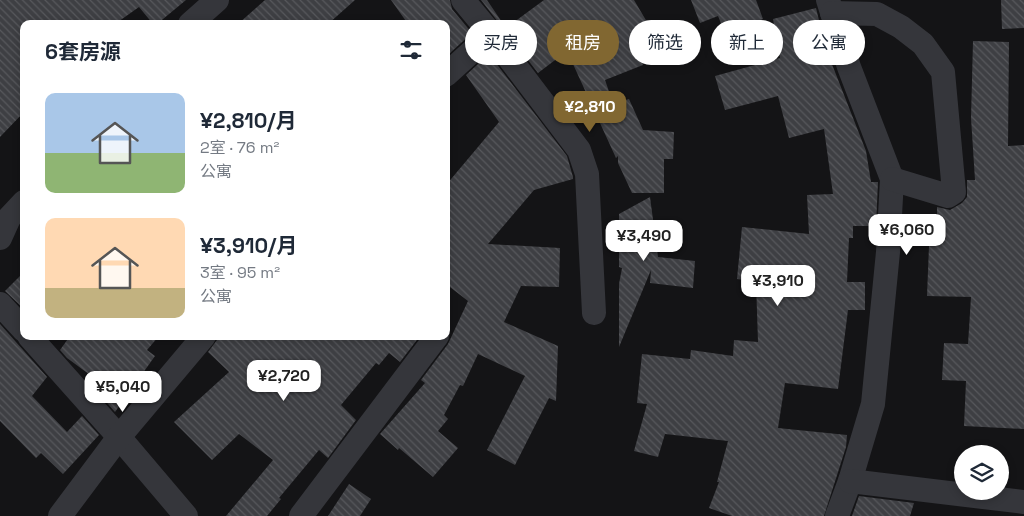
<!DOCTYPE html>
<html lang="zh">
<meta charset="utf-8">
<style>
:root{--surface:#fff;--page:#f2f2f3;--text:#1f2937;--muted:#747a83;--accent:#816731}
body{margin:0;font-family:"Space Grotesk","Noto Sans SC",sans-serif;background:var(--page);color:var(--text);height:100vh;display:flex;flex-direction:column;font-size:19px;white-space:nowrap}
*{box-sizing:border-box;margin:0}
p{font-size:16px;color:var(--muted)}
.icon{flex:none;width:28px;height:28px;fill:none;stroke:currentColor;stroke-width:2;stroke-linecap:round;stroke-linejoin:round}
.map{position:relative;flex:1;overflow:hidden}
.sheet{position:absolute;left:20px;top:20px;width:430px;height:320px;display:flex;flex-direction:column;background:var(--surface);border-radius:10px;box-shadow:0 2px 8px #0003}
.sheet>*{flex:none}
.guide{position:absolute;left:465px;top:20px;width:475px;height:45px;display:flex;gap:10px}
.fabs{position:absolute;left:954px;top:445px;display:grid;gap:10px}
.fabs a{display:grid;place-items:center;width:55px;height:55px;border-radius:50%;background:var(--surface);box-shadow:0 2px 8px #0003;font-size:25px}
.price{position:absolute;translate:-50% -42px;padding:0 11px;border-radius:10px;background:#fff;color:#222;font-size:16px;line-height:32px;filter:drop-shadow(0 1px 2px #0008)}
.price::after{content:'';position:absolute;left:50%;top:30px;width:15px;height:11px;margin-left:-8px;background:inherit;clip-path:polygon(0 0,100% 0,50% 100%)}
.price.active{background:var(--accent);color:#fff}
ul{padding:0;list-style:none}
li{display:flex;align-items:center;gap:15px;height:125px;padding:0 25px}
li span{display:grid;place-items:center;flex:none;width:140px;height:100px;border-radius:10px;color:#555}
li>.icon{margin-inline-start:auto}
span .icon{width:60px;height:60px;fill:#fffc;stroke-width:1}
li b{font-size:21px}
h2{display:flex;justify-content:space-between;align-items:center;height:60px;padding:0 25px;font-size:21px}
.chip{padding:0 18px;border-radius:22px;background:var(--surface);box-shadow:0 2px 8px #0003;font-size:18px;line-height:45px}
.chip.active{background:var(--accent);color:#fff}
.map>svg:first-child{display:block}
.building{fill:url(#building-back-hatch)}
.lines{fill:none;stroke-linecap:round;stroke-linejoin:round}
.street{stroke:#35363b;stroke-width:24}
</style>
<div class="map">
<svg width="1024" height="516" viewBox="0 0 1024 516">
<defs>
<pattern id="building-back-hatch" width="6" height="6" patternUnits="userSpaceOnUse" patternTransform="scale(1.25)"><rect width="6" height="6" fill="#3e3f43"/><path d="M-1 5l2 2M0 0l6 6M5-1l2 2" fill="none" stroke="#57585c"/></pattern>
</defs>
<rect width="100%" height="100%" fill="#141416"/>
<g class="building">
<path d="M0,0H186L157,24H153L139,7L115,24H24V112L0,137Z"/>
<path d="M265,0H355L328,24H238Z"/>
<path d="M391,0H450L452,9L472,33L450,53L446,47V24H408Z"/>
<path d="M481,0H487L506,28L544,0H634L660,44L639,56L643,65L605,80L613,103L629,99L643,130L674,132L673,159H664V193H632L618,163V156L616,158L567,51L538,73Z"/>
<path d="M691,0H756L763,19L725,33L718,16L700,23Z"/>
<path d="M1001,0H1024V28L1002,29Z"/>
<path d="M816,8L826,49L866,151L871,182H878L876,226H853V238H849L847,282H865V310H848L838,389L785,383L778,428L847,435L846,447L824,516H732L709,508L719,482H717L728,441L665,434L658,457L634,451L647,404L637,403L642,354L690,359L691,350L733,356L734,340L758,342L756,282L737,279L742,227L809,234L807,195L833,194L824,129L789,138L778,96L725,110L715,76L780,58L773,19Z"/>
<path d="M973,41L1009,42L1008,146L1024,145V429L964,426L966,381L942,380L944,343L968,344L971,297L927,296L929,246H926L927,219L937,220V207L950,210L962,203L967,197V180H975L971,118Z"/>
<path d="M489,54L567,156L573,177V179L534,190L488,244L560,248L559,287L521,286L504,322L558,346L556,401L549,398L515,465L487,450L525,376L478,354L463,386L460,385L444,415L448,419L438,431L458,448L433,477L399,448L398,450L380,434L425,383L421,380L448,344L468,301L446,284V185L499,122L466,75Z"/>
<path d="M650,197L658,257L695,261L693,288L650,283L651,270L619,347V284L622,268L619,267V214Z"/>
<path d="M24,272V309L5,291Z"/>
<path d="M0,324L47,377L32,396L67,432L82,416L99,435L63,474L41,453L36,458L0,421Z"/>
<path d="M70,336H159L147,350L155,356L115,412L96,390L101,383L67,358L60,350Z"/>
<path d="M220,336H420L400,362L389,353L379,365L376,363L341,405L356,420L328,458L319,450L279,498L281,499L267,516H226L273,460L239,434L212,460L174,422L229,372L208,352Z"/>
<path d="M349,484L371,499L360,516H328Z"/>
<path d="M859,496L914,503L910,516H852Z"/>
</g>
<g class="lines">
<g class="street">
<path d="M463,0L491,34L579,150L587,174L594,313"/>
<path d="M828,0L849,67L892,179L888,252L873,404L850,481L837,516"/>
<path d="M832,13L877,14L901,27L923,44L943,72L954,192L948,196L892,179"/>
<path d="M190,24L217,0"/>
<path d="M446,75L491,34"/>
<path d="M0,238L9,218L24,202"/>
<path d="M0,304L24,330"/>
<path d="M29,336L119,437L186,516"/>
<path d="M850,481L1024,502"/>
<path d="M60,516L119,437L204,336"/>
<path d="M301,516L437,336"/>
</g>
</g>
</svg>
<div class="fabs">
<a><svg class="icon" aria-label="layers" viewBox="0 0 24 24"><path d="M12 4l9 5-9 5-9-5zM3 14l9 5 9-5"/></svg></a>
</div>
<b class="price active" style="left:590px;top:133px">¥2,810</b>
<b class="price" style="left:907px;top:256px">¥6,060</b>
<b class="price" style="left:644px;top:262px">¥3,490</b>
<b class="price" style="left:778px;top:307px">¥3,910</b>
<b class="price" style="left:284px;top:402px">¥2,720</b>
<b class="price" style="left:123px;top:413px">¥5,040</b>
<div class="guide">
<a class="chip">买房</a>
<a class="chip active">租房</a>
<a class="chip">筛选</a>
<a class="chip">新上</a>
<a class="chip">公寓</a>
</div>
<section class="sheet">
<h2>6套房源<svg class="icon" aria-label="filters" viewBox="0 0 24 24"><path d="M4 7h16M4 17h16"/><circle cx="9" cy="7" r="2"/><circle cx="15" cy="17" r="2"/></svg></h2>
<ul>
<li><span style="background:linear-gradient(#a9c7e8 60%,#8fb573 0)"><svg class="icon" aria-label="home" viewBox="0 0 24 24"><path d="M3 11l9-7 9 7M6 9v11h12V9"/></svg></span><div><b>¥2,810/月</b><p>2室 · 76 m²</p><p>公寓</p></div></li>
<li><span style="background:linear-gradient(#ffd9b3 70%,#c2b280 0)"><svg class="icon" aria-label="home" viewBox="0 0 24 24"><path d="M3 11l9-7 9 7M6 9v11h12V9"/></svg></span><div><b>¥3,910/月</b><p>3室 · 95 m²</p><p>公寓</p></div></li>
</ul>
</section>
</div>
